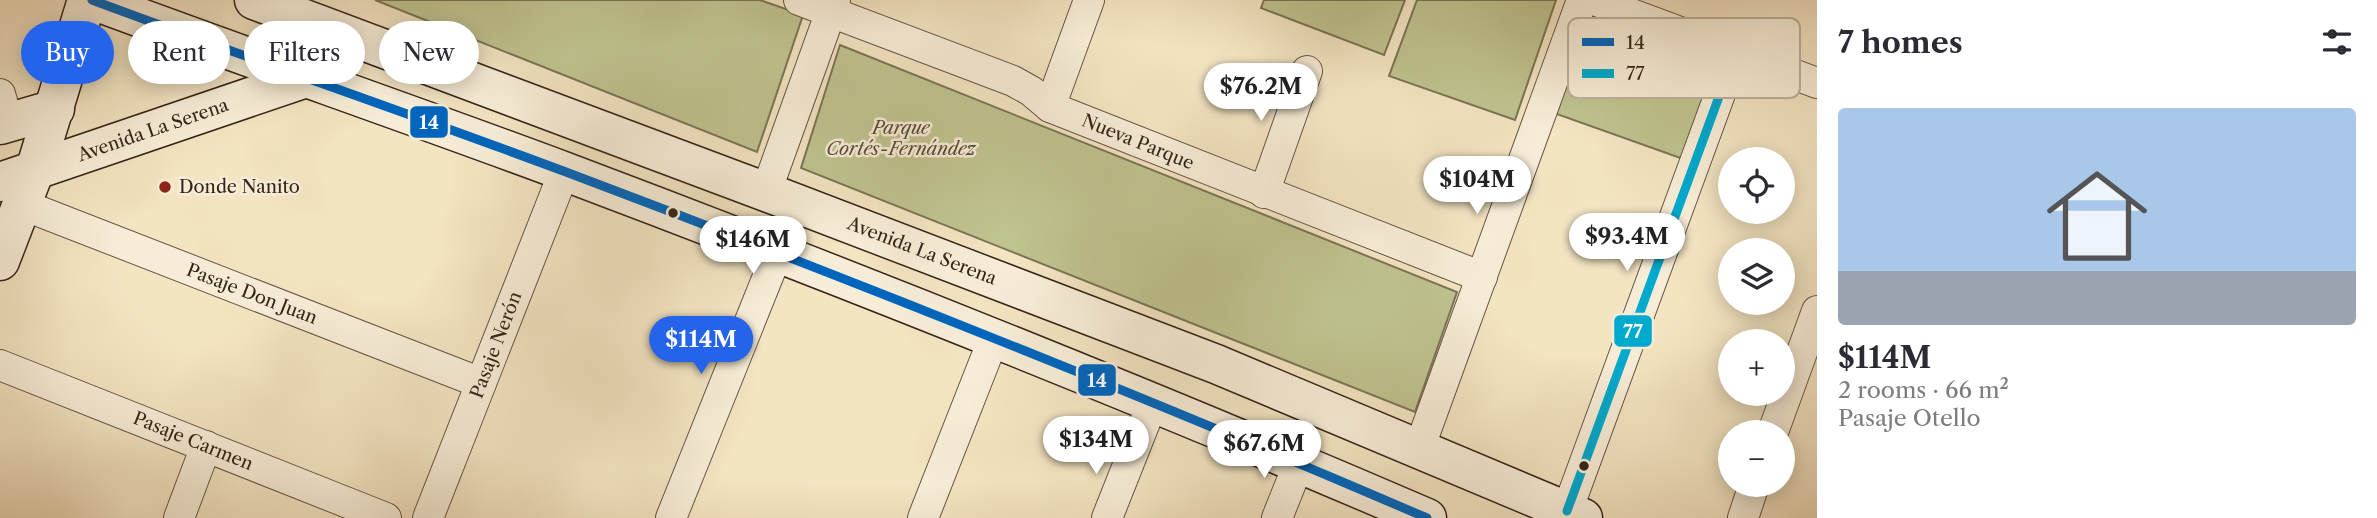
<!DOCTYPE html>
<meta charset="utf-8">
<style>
:root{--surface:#fff;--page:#f7f7f7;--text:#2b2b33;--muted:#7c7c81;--line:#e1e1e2;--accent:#2563eb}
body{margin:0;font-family:"Libre Caslon Text",serif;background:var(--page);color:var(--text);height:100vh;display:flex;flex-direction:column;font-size:26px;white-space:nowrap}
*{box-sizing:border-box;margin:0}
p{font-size:23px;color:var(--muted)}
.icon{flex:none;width:38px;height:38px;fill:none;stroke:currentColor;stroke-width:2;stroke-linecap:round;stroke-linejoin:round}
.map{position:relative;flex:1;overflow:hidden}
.drawer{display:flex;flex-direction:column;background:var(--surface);width:560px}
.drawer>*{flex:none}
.guide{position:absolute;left:21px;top:21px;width:665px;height:63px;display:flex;gap:14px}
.buttons{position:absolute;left:1718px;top:147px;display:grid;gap:14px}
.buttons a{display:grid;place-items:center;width:77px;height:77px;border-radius:50%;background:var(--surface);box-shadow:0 4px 18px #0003;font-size:35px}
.price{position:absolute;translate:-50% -60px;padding:0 16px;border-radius:24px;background:#fff;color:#222;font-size:23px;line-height:46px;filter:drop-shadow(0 2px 4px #0008)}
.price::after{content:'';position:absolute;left:50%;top:42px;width:21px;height:16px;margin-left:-10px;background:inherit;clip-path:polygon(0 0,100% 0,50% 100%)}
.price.active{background:var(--accent);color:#fff}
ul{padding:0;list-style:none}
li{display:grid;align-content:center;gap:14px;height:371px;padding:0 21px}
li+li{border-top:2px solid var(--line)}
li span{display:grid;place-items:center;height:217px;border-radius:7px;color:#555}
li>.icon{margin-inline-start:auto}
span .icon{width:126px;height:126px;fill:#fffc;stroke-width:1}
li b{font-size:30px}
h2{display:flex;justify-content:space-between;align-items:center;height:84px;padding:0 21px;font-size:30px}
.pill{padding:0 24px;border-radius:32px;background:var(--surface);box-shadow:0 4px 18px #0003;font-size:24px;line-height:63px}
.pill.active{background:var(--accent);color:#fff}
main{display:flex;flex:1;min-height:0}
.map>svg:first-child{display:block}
.green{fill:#bfc390;stroke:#7b7455;stroke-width:2}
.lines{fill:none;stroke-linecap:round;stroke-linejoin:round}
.street-casing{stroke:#654;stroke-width:32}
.secondary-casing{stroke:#37251a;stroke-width:41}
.street{stroke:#f7edd7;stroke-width:30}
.secondary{stroke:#f7edd7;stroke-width:38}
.bus-1-casing{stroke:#f7edd7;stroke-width:14}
.bus-2-casing{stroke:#f7edd7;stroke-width:14}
.bus-1{stroke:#0065bd;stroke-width:9}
.bus-2{stroke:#00a9ce;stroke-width:9}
.poi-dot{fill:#8f2418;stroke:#f7edd7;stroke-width:2.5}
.bus-dot{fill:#37251a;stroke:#f7edd7;stroke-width:2.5}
.labels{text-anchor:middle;stroke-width:5;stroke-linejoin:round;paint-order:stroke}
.park-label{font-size:18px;font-style:italic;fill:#594c38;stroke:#f7edd7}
.street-label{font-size:18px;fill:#37251a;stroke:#f7edd7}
.poi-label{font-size:18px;fill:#37251a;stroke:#f7edd7;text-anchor:start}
.key{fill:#f7edd7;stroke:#bdb19e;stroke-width:2}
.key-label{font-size:19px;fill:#37251a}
.line-badge{stroke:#f7edd7;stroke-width:2.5}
.badge-label{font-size:19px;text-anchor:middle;font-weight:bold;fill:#fff}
</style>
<main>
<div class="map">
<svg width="1817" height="518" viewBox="0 0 1817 518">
<rect width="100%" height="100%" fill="#f3e4c2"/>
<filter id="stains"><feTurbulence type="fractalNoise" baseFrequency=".00286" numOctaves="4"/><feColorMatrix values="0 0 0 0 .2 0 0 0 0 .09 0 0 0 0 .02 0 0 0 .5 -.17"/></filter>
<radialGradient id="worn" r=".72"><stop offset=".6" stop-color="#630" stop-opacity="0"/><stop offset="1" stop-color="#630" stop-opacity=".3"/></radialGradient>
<g class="green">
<path d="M375,0H760L803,15L757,152Z"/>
<path d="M1264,0H1405L1384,55L1261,8Z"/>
<path d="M1417,0H1556L1515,120L1389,76Z"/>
<path d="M1585,17L1720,64L1686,160L1551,112Z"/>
<path d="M840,45L1457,292L1415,412L801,168Z"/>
</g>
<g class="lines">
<g class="street-casing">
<g id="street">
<path d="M799,0L1013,81L1031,91L1050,107L1482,277"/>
<path d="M1594,0L1817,83"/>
<path d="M0,94L8,122"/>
<path d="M1050,107L1089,0"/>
<path d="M766,192L835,0"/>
<path d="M1264,193L1307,71"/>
<path d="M23,205L481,383"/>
<path d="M0,365L386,518"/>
<path d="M1773,432L1817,311"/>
<path d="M1419,449L1582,0"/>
<path d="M1567,511L1735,53"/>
<path d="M179,518L206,446"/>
<path d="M428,518L564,172"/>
<path d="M671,518L777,254"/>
<path d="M923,518L993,340"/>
<path d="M1107,518L1153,402"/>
<path d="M1277,518L1299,463"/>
<path d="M1743,518L1754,485"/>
</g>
</g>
<g class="secondary-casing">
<g id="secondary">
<path d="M92,0C250,59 408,113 566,172C855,281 1143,396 1427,518"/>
<path d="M254,0L782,198L1216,364L1583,518"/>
<path d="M0,125L55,109"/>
<path d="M0,182L306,78"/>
<path d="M0,261L35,170L87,0"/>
</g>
</g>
<use href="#street" class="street"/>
<use href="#secondary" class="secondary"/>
<g class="bus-1-casing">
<path id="bus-1" d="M92,0C250,59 408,113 566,172C855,281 1143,396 1427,518"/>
</g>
<g class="bus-2-casing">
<path id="bus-2" d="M1567,511L1735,53"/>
</g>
<use href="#bus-1" class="bus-1"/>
<use href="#bus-2" class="bus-2"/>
</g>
<circle class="poi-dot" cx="165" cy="187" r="7"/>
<g class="bus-dot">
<circle cx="673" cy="213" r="6"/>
<circle cx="1584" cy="466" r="6"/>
</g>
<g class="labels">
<g class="park-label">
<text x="901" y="134">Parque<tspan x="901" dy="21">Cortés-Fernández</tspan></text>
</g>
<g class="street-label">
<text transform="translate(153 130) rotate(-19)" y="6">Avenida La Serena</text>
<text transform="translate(1138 142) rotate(22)" y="6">Nueva Parque</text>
<text transform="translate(922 251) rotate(21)" y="6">Avenida La Serena</text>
<text transform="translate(252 294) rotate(21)" y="6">Pasaje Don Juan</text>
<text transform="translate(496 345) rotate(-69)" y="6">Pasaje Nerón</text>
<text transform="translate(193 441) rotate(22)" y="6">Pasaje Carmen</text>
</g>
<g class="poi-label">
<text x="179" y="193">Donde Nanito</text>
</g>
</g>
<rect x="1568" y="18" width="232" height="80" rx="10" class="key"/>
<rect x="1582" y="38" width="32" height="8" fill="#0065bd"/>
<rect x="1582" y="69" width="32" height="9" fill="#00a9ce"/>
<g class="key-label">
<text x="1626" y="49">14</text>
<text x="1626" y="80">77</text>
</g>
<g class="line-badge">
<rect x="409" y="105" width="40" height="34" rx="7" fill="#0065bd"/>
<rect x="1613" y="314" width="40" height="34" rx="7" fill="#00a9ce"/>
<rect x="1077" y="363" width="40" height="34" rx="7" fill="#0065bd"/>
</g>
<g class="badge-label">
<text x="429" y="129">14</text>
<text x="1633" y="338">77</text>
<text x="1097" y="387">14</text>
</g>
<rect width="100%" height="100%" filter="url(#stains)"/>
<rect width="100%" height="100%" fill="url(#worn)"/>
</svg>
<div class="buttons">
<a><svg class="icon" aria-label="locate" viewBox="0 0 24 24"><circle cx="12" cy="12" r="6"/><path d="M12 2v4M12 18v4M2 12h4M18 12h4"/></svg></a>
<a><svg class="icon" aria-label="layers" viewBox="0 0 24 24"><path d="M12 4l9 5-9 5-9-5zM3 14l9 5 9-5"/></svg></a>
<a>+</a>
<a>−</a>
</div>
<b class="price" style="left:1261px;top:123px">$76.2M</b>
<b class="price" style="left:1477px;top:216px">$104M</b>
<b class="price" style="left:1627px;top:273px">$93.4M</b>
<b class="price" style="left:753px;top:276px">$146M</b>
<b class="price active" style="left:701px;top:376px">$114M</b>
<b class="price" style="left:1096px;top:476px">$134M</b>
<b class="price" style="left:1264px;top:480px">$67.6M</b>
<div class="guide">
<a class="pill active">Buy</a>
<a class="pill">Rent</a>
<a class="pill">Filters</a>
<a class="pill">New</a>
</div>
</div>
<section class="drawer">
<h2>7 homes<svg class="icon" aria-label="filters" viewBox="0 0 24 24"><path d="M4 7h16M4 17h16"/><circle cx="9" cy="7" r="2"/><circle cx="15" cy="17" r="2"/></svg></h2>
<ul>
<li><span style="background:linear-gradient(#a9c7e8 75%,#9aa5b1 0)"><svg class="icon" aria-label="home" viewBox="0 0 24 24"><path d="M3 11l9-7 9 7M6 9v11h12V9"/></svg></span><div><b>$114M</b><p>2 rooms · 66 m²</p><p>Pasaje Otello</p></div></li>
</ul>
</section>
</main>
